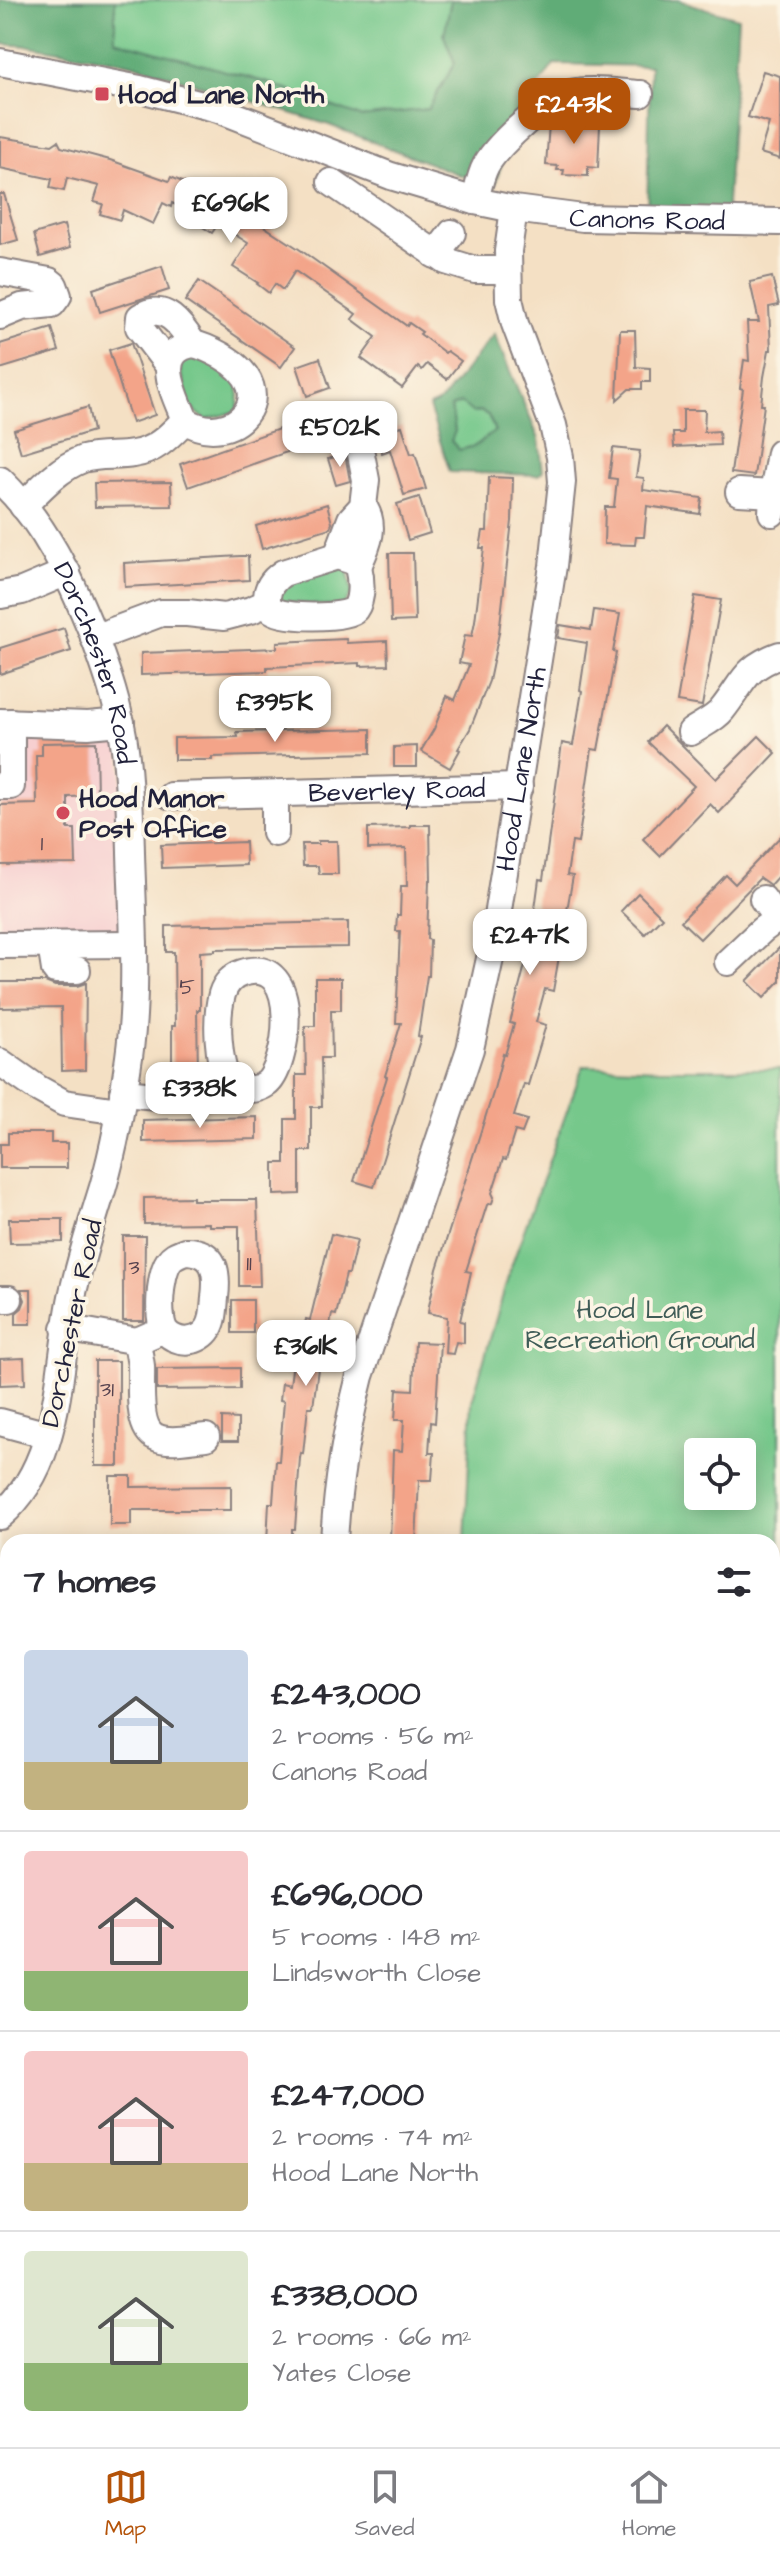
<!DOCTYPE html>
<meta charset="utf-8">
<style>
:root{--surface:#fff;--page:#f7f7f7;--text:#2b2b33;--muted:#7c7c81;--line:#e1e1e2;--accent:#b45309}
body{margin:0;font-family:"Architects Daughter",sans-serif;background:var(--page);color:var(--text);height:100vh;display:flex;flex-direction:column;font-size:30px;white-space:nowrap}
*{box-sizing:border-box;margin:0}
p{font-size:26px;color:var(--muted)}
.icon{flex:none;width:44px;height:44px;fill:none;stroke:currentColor;stroke-width:2;stroke-linecap:round;stroke-linejoin:round}
.map{position:relative;flex:1;overflow:hidden}
.details{position:absolute;left:0px;top:1534px;width:780px;height:914px;display:flex;flex-direction:column;background:var(--surface);border-radius:24px 24px 0 0;box-shadow:0 4px 20px #0003}
.details>*{flex:none}
.fabs{position:absolute;left:684px;top:1438px;display:grid;gap:16px}
.fabs a{display:grid;place-items:center;width:72px;height:72px;border-radius:8px;background:var(--surface);box-shadow:0 4px 20px #0003;font-size:40px}
.price{position:absolute;translate:-50% -68px;padding:0 18px;border-radius:16px;background:#fff;color:#222;font-size:26px;line-height:52px;filter:drop-shadow(0 2px 4px #0008)}
.price::after{content:'';position:absolute;left:50%;top:48px;width:24px;height:18px;margin-left:-12px;background:inherit;clip-path:polygon(0 0,100% 0,50% 100%)}
.price.current{background:var(--accent);color:#fff}
ul{padding:0;list-style:none}
li{display:flex;align-items:center;gap:24px;height:200px;padding:0 24px}
li+li{border-top:2px solid var(--line)}
li span{display:grid;place-items:center;flex:none;width:224px;height:160px;border-radius:8px;color:#555}
li>.icon{margin-inline-start:auto}
span .icon{width:96px;height:96px;fill:#fffc;stroke-width:1}
li b{font-size:34px}
h2{display:flex;justify-content:space-between;align-items:center;height:96px;padding:0 24px;font-size:34px}
.dock{display:flex;justify-content:space-around;align-items:center;height:112px;border-top:2px solid var(--line);background:var(--surface);font-size:22px;color:var(--muted)}
.dock a{display:grid;justify-items:center;gap:4px}
.dock .current{color:var(--accent)}
.map>svg:first-child{display:block}
.built{fill:#f7cfd0}
.green{fill:#76c88b;stroke:#4c7563;stroke-width:2;fill-rule:evenodd}
.forest{fill:#60ac77;stroke:#416759;stroke-width:2;fill-rule:evenodd}
.building{fill:#f3a489}
.lines{fill:none;stroke-linecap:round;stroke-linejoin:round}
.minor-casing{stroke:#8b8180;stroke-width:30}
.highway-casing{stroke:#8b8180;stroke-width:42}
.minor{stroke:#fff;stroke-width:26}
.highway{stroke:#f8bf6c;stroke-width:38}
.poi-dot{fill:#d1495b;stroke:#fcf5e5;stroke-width:3}
.labels{text-anchor:middle;stroke-width:7;stroke-linejoin:round;paint-order:stroke}
.number-label{font-size:22px;fill:#56424e}
.poi-label{font-size:26px;font-weight:bold;fill:#22223b;stroke:#fcf5e5;text-anchor:start}
.street-label{font-size:26px;fill:#22223b;stroke:#fcf5e5}
.park-label{font-size:26px;fill:#3f5c57;stroke:#fcf5e5}
</style>
<div class="map">
<svg width="780" height="2447" viewBox="0 0 780 2447">
<rect width="100%" height="100%" fill="#fcf5e5"/>
<filter id="ink" filterUnits="userSpaceOnUse"><feTurbulence type="fractalNoise" baseFrequency=".0125" numOctaves="2"/><feDisplacementMap in="SourceGraphic" scale="16" xChannelSelector="R" yChannelSelector="G"/><feConvolveMatrix kernelMatrix="1 2 1 2 8 2 1 2 1" color-interpolation-filters="sRGB"/></filter>
<filter id="wash" filterUnits="userSpaceOnUse"><feTurbulence type="fractalNoise" baseFrequency=".006" numOctaves="4" result="noise"/><feDisplacementMap in="SourceGraphic" scale="32" xChannelSelector="R" yChannelSelector="G"/><feGaussianBlur stdDeviation="1.8" result="paint"/><feColorMatrix in="noise" values="0 0 0 0 0 0 0 0 0 0 0 0 0 0 0 0 0 1.4 0 .05"/><feComposite in="paint" operator="in"/></filter>
<g filter="url(#wash)">
<rect width="100%" height="100%" fill="#f4e0c4"/>
<path class="built" d="M0,719L120,722L126,948H0Z"/>
<g class="green">
<path d="M115,0H451L444,36L455,63L428,109L361,117L268,83L114,40Z"/>
<path d="M187,352L240,375L238,411L206,420L190,407L178,359Z"/>
<path d="M461,403L488,415L495,432L475,446L459,450L451,441L455,431L451,407Z"/>
<path d="M332,564L347,568L352,592L343,607L283,602L280,598V587Z"/>
<path d="M583,1066L659,1069H780V1930L772,1931V1542H465L472,1401L511,1267ZM698,1452H742V1496H698Z"/>
<rect x="772" y="2077" width="8" height="344"/>
</g>
<g class="forest">
<path d="M0,0H115V40L268,83L361,117L428,109L455,63L444,36L451,0H678L738,18L726,221L647,220L650,66L554,64L516,118L494,188L329,125L130,63L30,46L0,44Z"/>
<path d="M494,334L539,439L543,471L538,475L450,472L429,407L438,403L445,396ZM461,403L473,413L481,411L488,415L495,431L475,446L459,450L451,441L455,431L451,407Z"/>
</g>
<g id="blocks">
<g class="building">
<path d="M763,71L780,76V159L760,153L769,123L748,117Z"/>
<path d="M560,117L589,119V124L600,125L598,168L588,167V176L563,175L564,170H557L558,166L546,165L549,124L560,123Z"/>
<path d="M0,137L52,145L58,141L61,147L110,160L169,181L171,177L222,199L299,249L407,326L409,323L422,332L420,334L445,353L447,351L461,361L447,379L427,364L422,370L418,367L402,388L361,358L376,337L352,319L356,314L295,271L283,290L275,284L269,293L257,284L258,283L233,267L248,243L218,224L212,233L198,224L202,217L172,203L171,207L163,203L153,224L123,210L120,220L100,214L103,204L94,202L99,186L67,178L64,191L50,188L52,179L0,168Z"/>
<path d="M0,194H4L18,240L0,245Z"/>
<path d="M64,225L70,248L40,257L34,234Z"/>
<path d="M162,266L169,290L100,312L93,289Z"/>
<path d="M772,277L779,305L769,307L771,350H769L764,377L761,405H764L754,476L731,473L743,389L740,388L744,360L749,361L747,322H759L750,282Z"/>
<path d="M199,281L295,347L281,367L185,301Z"/>
<path d="M52,328L59,351L0,369V344Z"/>
<path d="M620,330H635L636,367L650,368V382H642V389H629L617,400Z"/>
<path d="M131,343L155,415L132,423L109,350Z"/>
<path d="M320,358L330,388L307,396L297,366Z"/>
<path d="M88,407L93,431L21,453L14,430Z"/>
<path d="M683,410H705L704,432L719,431L720,445L674,447L673,433H683Z"/>
<path d="M296,423L304,446L188,487L180,464Z"/>
<path d="M402,426L411,454L415,453L426,489L404,495L390,450L382,453L377,433Z"/>
<path d="M613,448L640,451L636,477L644,478L643,490L702,498L700,514L647,506L644,537H636L635,545L604,544L605,507H614L617,479L609,478Z"/>
<path d="M345,454L350,481L336,485L328,459Z"/>
<path d="M489,477L513,478L512,521L499,633L489,681L470,729L458,749L460,750L450,768L421,751L434,729L447,696L455,700L469,665L459,663L465,635L472,636L475,621L484,548H480L483,531H487Z"/>
<path d="M171,482L172,506L95,507L94,483Z"/>
<path d="M419,497L430,533L408,540L397,504Z"/>
<path d="M327,504L332,523L330,528L262,549L256,526Z"/>
<path d="M389,553H413L415,621L391,622Z"/>
<path d="M240,556H248L249,580L125,587L124,563Z"/>
<path d="M695,596L721,600L702,706L677,702Z"/>
<path d="M594,610L620,614L613,652L616,653L598,750L592,749L578,843L572,842L567,875L573,876L553,991L545,989L536,1022L546,1025L528,1085L524,1084L514,1116L527,1120L522,1133L515,1131L506,1160L503,1159L492,1193L494,1197L492,1203L487,1205L466,1271L471,1272L460,1321L464,1322V1343L456,1342L453,1354L445,1353L447,1317L428,1313L429,1306L437,1269L493,1093L503,1054L505,1055L514,1024L510,1023L526,961L528,962L539,879L543,880L562,743L573,745L582,691L580,690L587,643L558,638L560,625L591,630Z"/>
<path d="M64,628L71,651L0,674V648Z"/>
<path d="M346,639L347,643L387,641L388,665L360,666V663L291,666L267,667V671L141,675V653L277,648V642Z"/>
<path d="M663,726L716,779L759,736L776,753L719,813L710,804L660,856L643,839L694,786L648,742Z"/>
<path d="M371,729V753L212,757V760H174V738L238,737L237,732Z"/>
<path d="M96,742L97,796L68,797V829H75L76,864L0,865V805L37,804L36,755H42V743Z"/>
<path d="M417,746V767H394V747Z"/>
<path d="M410,825H430L431,880H429L427,939L430,940L429,976H427L418,1036L421,1037L374,1187L354,1181L387,1077L385,1076L401,1023H396L400,931H396L397,915H400L401,886H407L406,848L368,849V828L410,827Z"/>
<path d="M780,837V874L770,885L760,878L700,939L681,921L726,875L735,884Z"/>
<path d="M318,841H337L338,874H319L318,866H303L302,844H318Z"/>
<path d="M245,842L246,865L162,868L161,845Z"/>
<path d="M638,893L662,917L645,934L621,911Z"/>
<path d="M348,922V947L215,949V951L200,952V1010H197L198,1074H172V1026H175L174,952H166V926Z"/>
<path d="M780,947V981L764,998L747,981Z"/>
<path d="M315,978H341V1010H331L332,1058H321L322,1107H311V1151H300V1194L274,1195V1163H285V1119H296V1075H306L305,1026H315Z"/>
<path d="M0,982H45L55,986H77L86,983L85,1070L62,1071L61,1007L0,1008Z"/>
<path d="M257,1117V1139L143,1142V1120Z"/>
<path d="M8,1133H51V1143H67V1168H0V1144H8Z"/>
<path d="M193,1197V1200H257L260,1286H239V1226H209V1223L144,1224V1198Z"/>
<path d="M9,1219H63V1242L10,1243Z"/>
<path d="M331,1234L357,1240L349,1274H346L336,1315L332,1314L322,1361H319L313,1407H308L303,1454L301,1453L300,1458L295,1529H292V1542H267L269,1503H273L276,1461H279L284,1401L280,1400L282,1383L290,1385L293,1362L297,1363L306,1319L310,1320Z"/>
<path d="M123,1236H145L144,1321H123Z"/>
<path d="M21,1289H31V1324H16V1313L22,1308L25,1300Z"/>
<rect x="232" y="1300" width="21" height="33"/>
<path d="M415,1342L440,1343L435,1423L431,1422L429,1453H434L432,1480H419L416,1542H390L393,1450L402,1451L404,1420H395L397,1389L413,1390Z"/>
<path d="M24,1358L25,1384L0,1385V1359Z"/>
<rect x="95" y="1361" width="24" height="105"/>
<path d="M240,1368V1389L157,1390V1369Z"/>
<path d="M222,1418L238,1419V1441H222Z"/>
<path d="M110,1476H131V1487L231,1486V1510H131V1525H110Z"/>
</g>
</g>
</g>
<g filter="url(#ink)">
<use href="#blocks" fill-opacity="0" stroke="#8b8180" stroke-width="2"/>
<g class="lines">
<g class="minor-casing">
<g id="minor">
<path id="s1" d="M0,62L140,89L218,109L391,176L475,201L514,209L583,218L780,222"/>
<path d="M331,182L446,261L475,270H507"/>
<path d="M475,201C478,189 480,176 486,165C499,142 551,95 577,92C597,89 620,93 640,94"/>
<path d="M435,255L452,233"/>
<path d="M0,272L49,281L54,285L58,296L52,304L22,307L0,316"/>
<path d="M193,344C204,346 213,351 222,356C288,394 230,451 185,420C175,394 151,352 193,344Z"/>
<path d="M169,366L139,327L140,317C165,301 181,325 193,344"/>
<path id="s2" d="M0,480C45,523 70,577 93,634C107,672 120,709 125,749C131,793 130,838 132,882C134,940 137,999 129,1057C123,1100 115,1145 103,1187C92,1223 80,1260 72,1297C57,1369 62,1464 0,1516"/>
<path d="M739,492L773,494L772,513"/>
<path d="M773,494L780,453"/>
<path d="M23,506C41,488 59,468 83,459C99,454 117,457 133,454C156,451 170,435 185,420"/>
<path d="M337,556L353,561L358,566C361,578 363,598 355,609C346,619 281,619 271,609C267,606 267,603 267,598C267,587 274,579 283,573Z"/>
<path d="M337,556L351,519L363,506L366,480L361,454"/>
<path d="M358,566C367,546 377,526 363,506"/>
<path d="M1,595L22,591L67,572"/>
<path d="M94,638L161,613H187L224,617L251,610L267,603"/>
<path d="M0,722L88,725L121,722"/>
<path d="M691,732C701,725 715,719 722,710C744,683 743,668 780,655"/>
<path d="M0,786H11V722"/>
<path d="M275,795V833"/>
<path id="s3" d="M171,796L519,787"/>
<path d="M0,945L134,944"/>
<path d="M51,945L55,970H77"/>
<path d="M728,962L762,930L777,919L763,899"/>
<path d="M0,1062L37,1088L64,1103L119,1111"/>
<path d="M123,1093C145,1095 167,1098 190,1094C201,1092 214,1086 225,1085C238,1084 250,1095 266,1084C288,1069 304,953 242,973C233,976 225,984 222,994C215,1020 218,1059 228,1084"/>
<path d="M185,1251C216,1251 218,1272 215,1298C214,1308 214,1320 209,1328C200,1343 178,1345 166,1332C156,1320 160,1274 169,1261C173,1255 178,1254 185,1251Z"/>
<path d="M0,1299H9"/>
<path d="M65,1328L137,1341L153,1334"/>
<path d="M137,1341C138,1349 140,1358 141,1366C142,1384 136,1428 156,1437C169,1444 192,1438 206,1437"/>
<path d="M0,1422L48,1435"/>
<path id="s4" d="M334,1542C337,1485 346,1431 360,1376L470,1049L491,954L553,566L562,482L560,457L553,425L515,324L509,299L508,251L514,209"/>
<path d="M0,1650L8,1647"/>
<path d="M0,1798L8,1797"/>
<path d="M0,1975H8"/>
<path d="M0,2324L8,2321"/>
<path d="M168,2440V2447"/>
<path d="M274,2440L275,2447"/>
<path d="M360,2440L361,2447"/>
<path d="M521,2447L605,2441L780,2442"/>
</g>
</g>
<g class="highway-casing">
<g id="highway">
<path d="M772,1981H780"/>
<path d="M0,2014H8"/>
<path d="M772,2037H780"/>
<path d="M0,2075L8,2074"/>
</g>
</g>
<use href="#minor" class="minor"/>
<use href="#highway" class="highway"/>
</g>
</g>
<g class="poi-dot">
<rect x="94" y="86" width="16" height="16" rx="4"/>
<circle cx="63" cy="813" r="8"/>
</g>
<g class="labels">
<g class="number-label">
<text x="42" y="850">1</text>
<text x="187" y="994">5</text>
<text x="249" y="1270">11</text>
<text x="134" y="1274">3</text>
<text x="107" y="1396">31</text>
</g>
<g class="poi-label">
<text x="118" y="103">Hood Lane North</text>
<text x="79" y="807">Hood Manor<tspan x="79" dy="30">Post Office</tspan></text>
</g>
<g class="street-label">
<text dy="9" stroke="none"><textPath href="#s1" startOffset="670">Canons Road</textPath></text>
<text dy="9" stroke="none"><textPath href="#s2" startOffset="210">Dorchester Road</textPath></text>
<text dy="9" stroke="none"><textPath href="#s4" startOffset="798">Hood Lane North</textPath></text>
<text dy="9" stroke="none"><textPath href="#s3" startOffset="226">Beverley Road</textPath></text>
<text transform="translate(71 1323) rotate(-78)" y="9">Dorchester Road</text>
</g>
<g class="park-label">
<text x="640" y="1318">Hood Lane<tspan x="640" dy="30">Recreation Ground</tspan></text>
</g>
</g>
</svg>
<div class="fabs">
<a><svg class="icon" aria-label="locate" viewBox="0 0 24 24"><circle cx="12" cy="12" r="6"/><path d="M12 2v4M12 18v4M2 12h4M18 12h4"/></svg></a>
</div>
<b class="price current" style="left:574px;top:146px">£243K</b>
<b class="price" style="left:231px;top:245px">£696K</b>
<b class="price" style="left:340px;top:469px">£502K</b>
<b class="price" style="left:275px;top:744px">£395K</b>
<b class="price" style="left:530px;top:977px">£247K</b>
<b class="price" style="left:200px;top:1130px">£338K</b>
<b class="price" style="left:306px;top:1388px">£361K</b>
<section class="details">
<h2>7 homes<svg class="icon" aria-label="filters" viewBox="0 0 24 24"><path d="M4 7h16M4 17h16"/><circle cx="9" cy="7" r="2"/><circle cx="15" cy="17" r="2"/></svg></h2>
<ul>
<li><span style="background:linear-gradient(#c9d6e8 70%,#c2b280 0)"><svg class="icon" aria-label="home" viewBox="0 0 24 24"><path d="M3 11l9-7 9 7M6 9v11h12V9"/></svg></span><div><b>£243,000</b><p>2 rooms · 56 m²</p><p>Canons Road</p></div></li>
<li><span style="background:linear-gradient(#f6c9c9 75%,#8fb573 0)"><svg class="icon" aria-label="home" viewBox="0 0 24 24"><path d="M3 11l9-7 9 7M6 9v11h12V9"/></svg></span><div><b>£696,000</b><p>5 rooms · 148 m²</p><p>Lindsworth Close</p></div></li>
<li><span style="background:linear-gradient(#f6c9c9 70%,#c2b280 0)"><svg class="icon" aria-label="home" viewBox="0 0 24 24"><path d="M3 11l9-7 9 7M6 9v11h12V9"/></svg></span><div><b>£247,000</b><p>2 rooms · 74 m²</p><p>Hood Lane North</p></div></li>
<li><span style="background:linear-gradient(#dfe7d0 70%,#8fb573 0)"><svg class="icon" aria-label="home" viewBox="0 0 24 24"><path d="M3 11l9-7 9 7M6 9v11h12V9"/></svg></span><div><b>£338,000</b><p>2 rooms · 66 m²</p><p>Yates Close</p></div></li>
</ul>
</section>
</div>
<nav class="dock">
<a class="current"><svg class="icon" aria-label="map" viewBox="0 0 24 24"><path d="M3 6l6-2 6 2 6-2v14l-6 2-6-2-6 2zM9 4v14M15 6v14"/></svg>Map</a>
<a><svg class="icon" aria-label="saved" viewBox="0 0 24 24"><path d="M7 4h10v16l-5-4-5 4z"/></svg>Saved</a>
<a><svg class="icon" aria-label="home" viewBox="0 0 24 24"><path d="M3 11l9-7 9 7M6 9v11h12V9"/></svg>Home</a>
</nav>
